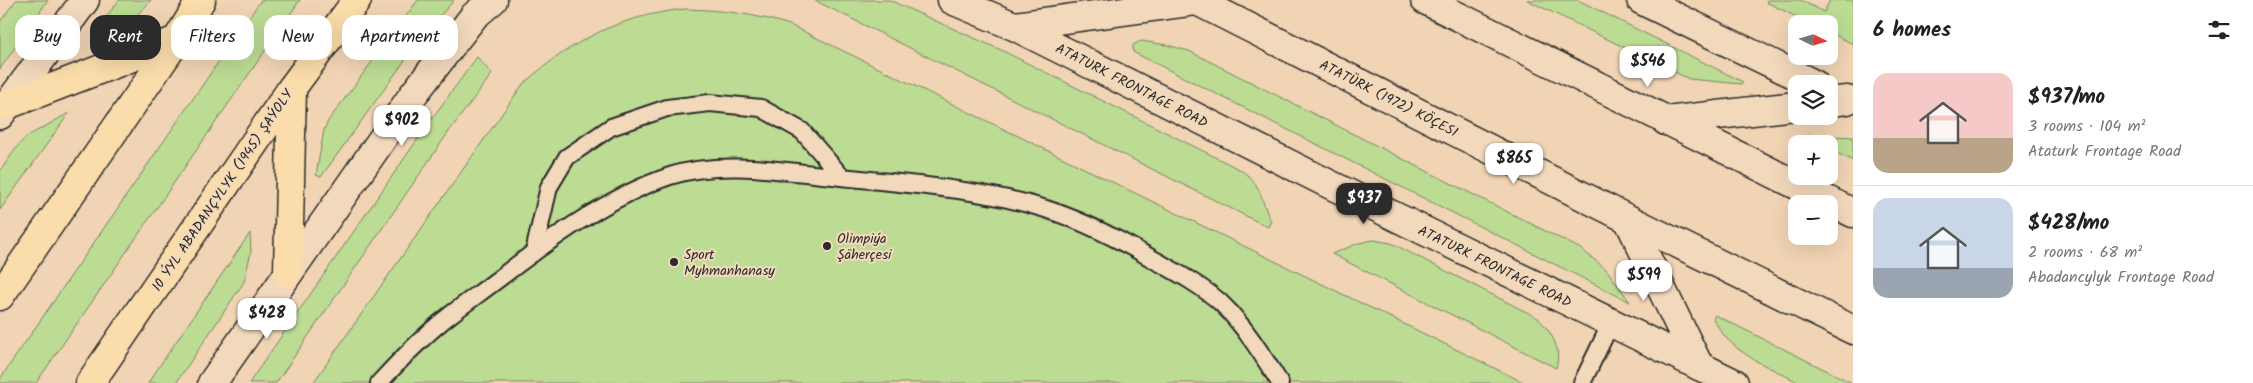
<!DOCTYPE html>
<meta charset="utf-8">
<style>
:root{--surface:#fff;--page:#f6f6f6;--text:#222;--muted:#767676;--line:#e0e0e0;--accent:#2b2b2b}
body{margin:0;font-family:Kalam,sans-serif;background:var(--page);color:var(--text);height:100vh;display:flex;flex-direction:column;font-size:19px;white-space:nowrap}
*{box-sizing:border-box;margin:0}
p{font-size:16px;color:var(--muted)}
.icon{flex:none;width:28px;height:28px;fill:none;stroke:currentColor;stroke-width:2;stroke-linecap:round;stroke-linejoin:round}
.map{position:relative;flex:1;overflow:hidden}
.drawer{display:flex;flex-direction:column;background:var(--surface);width:400px}
.drawer>*{flex:none}
.hud{position:absolute;left:15px;top:15px;width:475px;height:45px;display:flex;gap:10px}
.needle{width:32px;rotate:95deg}
.tools{position:absolute;left:1788px;top:15px;display:grid;gap:10px}
.tools a{display:grid;place-items:center;width:50px;height:50px;border-radius:10px;background:var(--surface);box-shadow:0 5px 20px #0002;font-size:25px}
.price{position:absolute;translate:-50% -42px;padding:0 11px;border-radius:10px;background:#fff;color:#222;font-size:16px;line-height:32px;filter:drop-shadow(0 1px 2px #0008)}
.price::after{content:'';position:absolute;left:50%;top:30px;width:15px;height:11px;margin-left:-8px;background:inherit;clip-path:polygon(0 0,100% 0,50% 100%)}
.price.current{background:var(--accent);color:#fff}
ul{padding:0;list-style:none}
li{display:flex;align-items:center;gap:15px;height:125px;padding:0 20px}
li+li{border-top:1px solid var(--line)}
li span{display:grid;place-items:center;flex:none;width:140px;height:100px;border-radius:15px;color:#555}
li>.icon{margin-inline-start:auto}
span .icon{width:60px;height:60px;fill:#fffc;stroke-width:1}
li b{font-size:21px}
h2{display:flex;justify-content:space-between;align-items:center;height:60px;padding:0 20px;font-size:21px}
.tag{padding:0 18px;border-radius:15px;background:var(--surface);box-shadow:0 5px 20px #0002;font-size:18px;line-height:45px}
.tag.current{background:var(--accent);color:#fff}
main{display:flex;flex:1;min-height:0}
.map>svg:first-child{display:block}
.green{fill:#bcdc94;stroke:#748460}
.lines{fill:none;stroke-linecap:round;stroke-linejoin:round}
.service-casing{stroke:#2b2b2b;stroke-width:20}
.minor-casing{stroke:#2b2b2b;stroke-width:31}
.secondary-casing{stroke:#2b2b2b;stroke-width:31}
.primary-casing{stroke:#2b2b2b;stroke-width:31}
.service{stroke:#f3d9bb;stroke-width:16}
.minor{stroke:#f3d9bb;stroke-width:28}
.secondary{stroke:#f3d9bb;stroke-width:28}
.primary{stroke:#fbddab;stroke-width:28}
.poi-dot{fill:#2b2b2b;stroke:#f3d9bb;stroke-width:2}
.labels{text-anchor:middle;stroke-width:4;stroke-linejoin:round;paint-order:stroke}
.street-label{font-size:14px;fill:#2b2b2b;stroke:#f3d9bb}
.poi-label{font-size:14px;fill:#2b2b2b;stroke:#f3d9bb;text-anchor:start}
</style>
<main>
<div class="map">
<svg width="1853" height="383" viewBox="0 0 1853 383">
<rect width="100%" height="100%" fill="#f1d4b4"/>
<filter id="ink" filterUnits="userSpaceOnUse"><feTurbulence type="fractalNoise" baseFrequency=".02" numOctaves="2"/><feDisplacementMap in="SourceGraphic" scale="10" xChannelSelector="R" yChannelSelector="G"/><feConvolveMatrix kernelMatrix="1 2 1 2 8 2 1 2 1" color-interpolation-filters="sRGB"/></filter>
<g filter="url(#ink)">
<g class="green">
<path d="M16,0H48L0,69V22Z"/>
<path d="M119,0H151C136,18 118,31 94,33Z"/>
<path d="M261,0H300L36,383H0V379Z"/>
<path d="M418,0H454L421,38L321,177L316,175L324,130L328,121Z"/>
<path d="M814,0H889L1001,50L1239,169C1264,185 1259,198 1271,221L1268,227Z"/>
<path d="M1527,0H1578L1743,82L1741,84L1689,79Z"/>
<path d="M1767,0H1800L1824,12L1830,0H1853V44L1829,32V24H1811L1766,2Z"/>
<path d="M685,9C724,10 754,14 790,25L1525,383H313L523,84C573,40 619,16 685,9Z"/>
<path d="M1141,41L1167,45L1189,51L1581,249L1606,269L1630,302L1133,52V45Z"/>
<path d="M477,57L492,74L450,130L276,383H249L433,117Z"/>
<path d="M69,113L0,210V171L17,147L26,137Z"/>
<path d="M1808,135L1853,137V161L1829,149V144H1818L1806,138Z"/>
<path d="M250,233L251,252L244,282L176,383H148Z"/>
<path d="M1373,240L1391,243L1538,318C1551,332 1562,348 1556,368L1332,254L1359,243Z"/>
<path d="M1715,315L1852,383H1800L1756,361L1738,349L1725,337L1713,319Z"/>
</g>
<g class="lines">
<g class="service-casing">
<g id="service">
<path d="M534,252L549,187L567,157L611,127L667,108L710,103L761,108L802,131L842,177"/>
<path d="M379,383C401,359 424,335 450,315C467,302 484,290 501,277C552,238 608,197 670,176C722,159 788,172 841,177C905,184 970,188 1032,205C1074,216 1113,236 1151,258C1174,271 1201,285 1221,303C1244,325 1263,356 1280,383"/>
<path d="M1582,383L1611,323"/>
</g>
</g>
<g class="minor-casing">
<g id="minor">
<path d="M952,0L1014,26L1325,182L1734,383"/>
<path d="M1641,0L1814,84"/>
<path d="M0,115L85,0"/>
<path d="M212,383L413,95L474,16L493,0"/>
</g>
</g>
<g class="secondary-casing">
<g id="secondary">
<path d="M1195,0L1628,219L1853,330"/>
<path d="M1425,0L1853,213"/>
<path d="M1014,26L1197,1"/>
<path d="M1829,102L1847,100"/>
<path d="M1666,121L1796,106"/>
<path d="M1628,219L1699,366"/>
</g>
</g>
<g class="primary-casing">
<g id="primary">
<path d="M7,105L177,40"/>
<path d="M288,273L292,88"/>
<path d="M0,296L177,40L201,0"/>
<path d="M90,383L292,88L357,0"/>
</g>
</g>
<use href="#service" class="service"/>
<use href="#minor" class="minor"/>
<use href="#secondary" class="secondary"/>
<use href="#primary" class="primary"/>
</g>
</g>
<g class="poi-dot">
<circle cx="827" cy="246" r="5"/>
<circle cx="674" cy="262" r="5"/>
</g>
<g class="labels">
<g class="street-label">
<text transform="translate(1132 85) rotate(27)" y="5">ATATURK FRONTAGE ROAD</text>
<text transform="translate(1389 98) rotate(27)" y="5">ATATÜRK (1972) KÖÇESI</text>
<text transform="translate(222 190) rotate(-56)" y="5">10 ÝYL ABADANÇYLYK (1945) ŞAÝOLY</text>
<text transform="translate(1495 266) rotate(26)" y="5">ATATURK FRONTAGE ROAD</text>
</g>
<g class="poi-label">
<text x="837" y="243">Olimpiýa<tspan x="837" dy="16">Şäherçesi</tspan></text>
<text x="684" y="259">Sport<tspan x="684" dy="16">Myhmanhanasy</tspan></text>
</g>
</g>
</svg>
<div class="tools">
<a><svg class="needle" viewBox="-14 -14 28 28"><path d="M0-13l5 13h-10z" fill="#e53935"/><path d="M0 13l5-13h-10z" fill="#767676"/></svg></a>
<a><svg class="icon" aria-label="layers" viewBox="0 0 24 24"><path d="M12 4l9 5-9 5-9-5zM3 14l9 5 9-5"/></svg></a>
<a>+</a>
<a>−</a>
</div>
<b class="price" style="left:1648px;top:88px">$546</b>
<b class="price" style="left:402px;top:147px">$902</b>
<b class="price" style="left:1514px;top:185px">$865</b>
<b class="price current" style="left:1364px;top:225px">$937</b>
<b class="price" style="left:1644px;top:302px">$599</b>
<b class="price" style="left:267px;top:340px">$428</b>
<div class="hud">
<a class="tag">Buy</a>
<a class="tag current">Rent</a>
<a class="tag">Filters</a>
<a class="tag">New</a>
<a class="tag">Apartment</a>
</div>
</div>
<section class="drawer">
<h2>6 homes<svg class="icon" aria-label="filters" viewBox="0 0 24 24"><path d="M4 7h16M4 17h16"/><circle cx="9" cy="7" r="2"/><circle cx="15" cy="17" r="2"/></svg></h2>
<ul>
<li><span style="background:linear-gradient(#f6c9c9 65%,#b9a48a 0)"><svg class="icon" aria-label="home" viewBox="0 0 24 24"><path d="M3 11l9-7 9 7M6 9v11h12V9"/></svg></span><div><b>$937/mo</b><p>3 rooms · 104 m²</p><p>Ataturk Frontage Road</p></div></li>
<li><span style="background:linear-gradient(#c9d6e8 70%,#9aa5b1 0)"><svg class="icon" aria-label="home" viewBox="0 0 24 24"><path d="M3 11l9-7 9 7M6 9v11h12V9"/></svg></span><div><b>$428/mo</b><p>2 rooms · 68 m²</p><p>Abadancylyk Frontage Road</p></div></li>
</ul>
</section>
</main>
